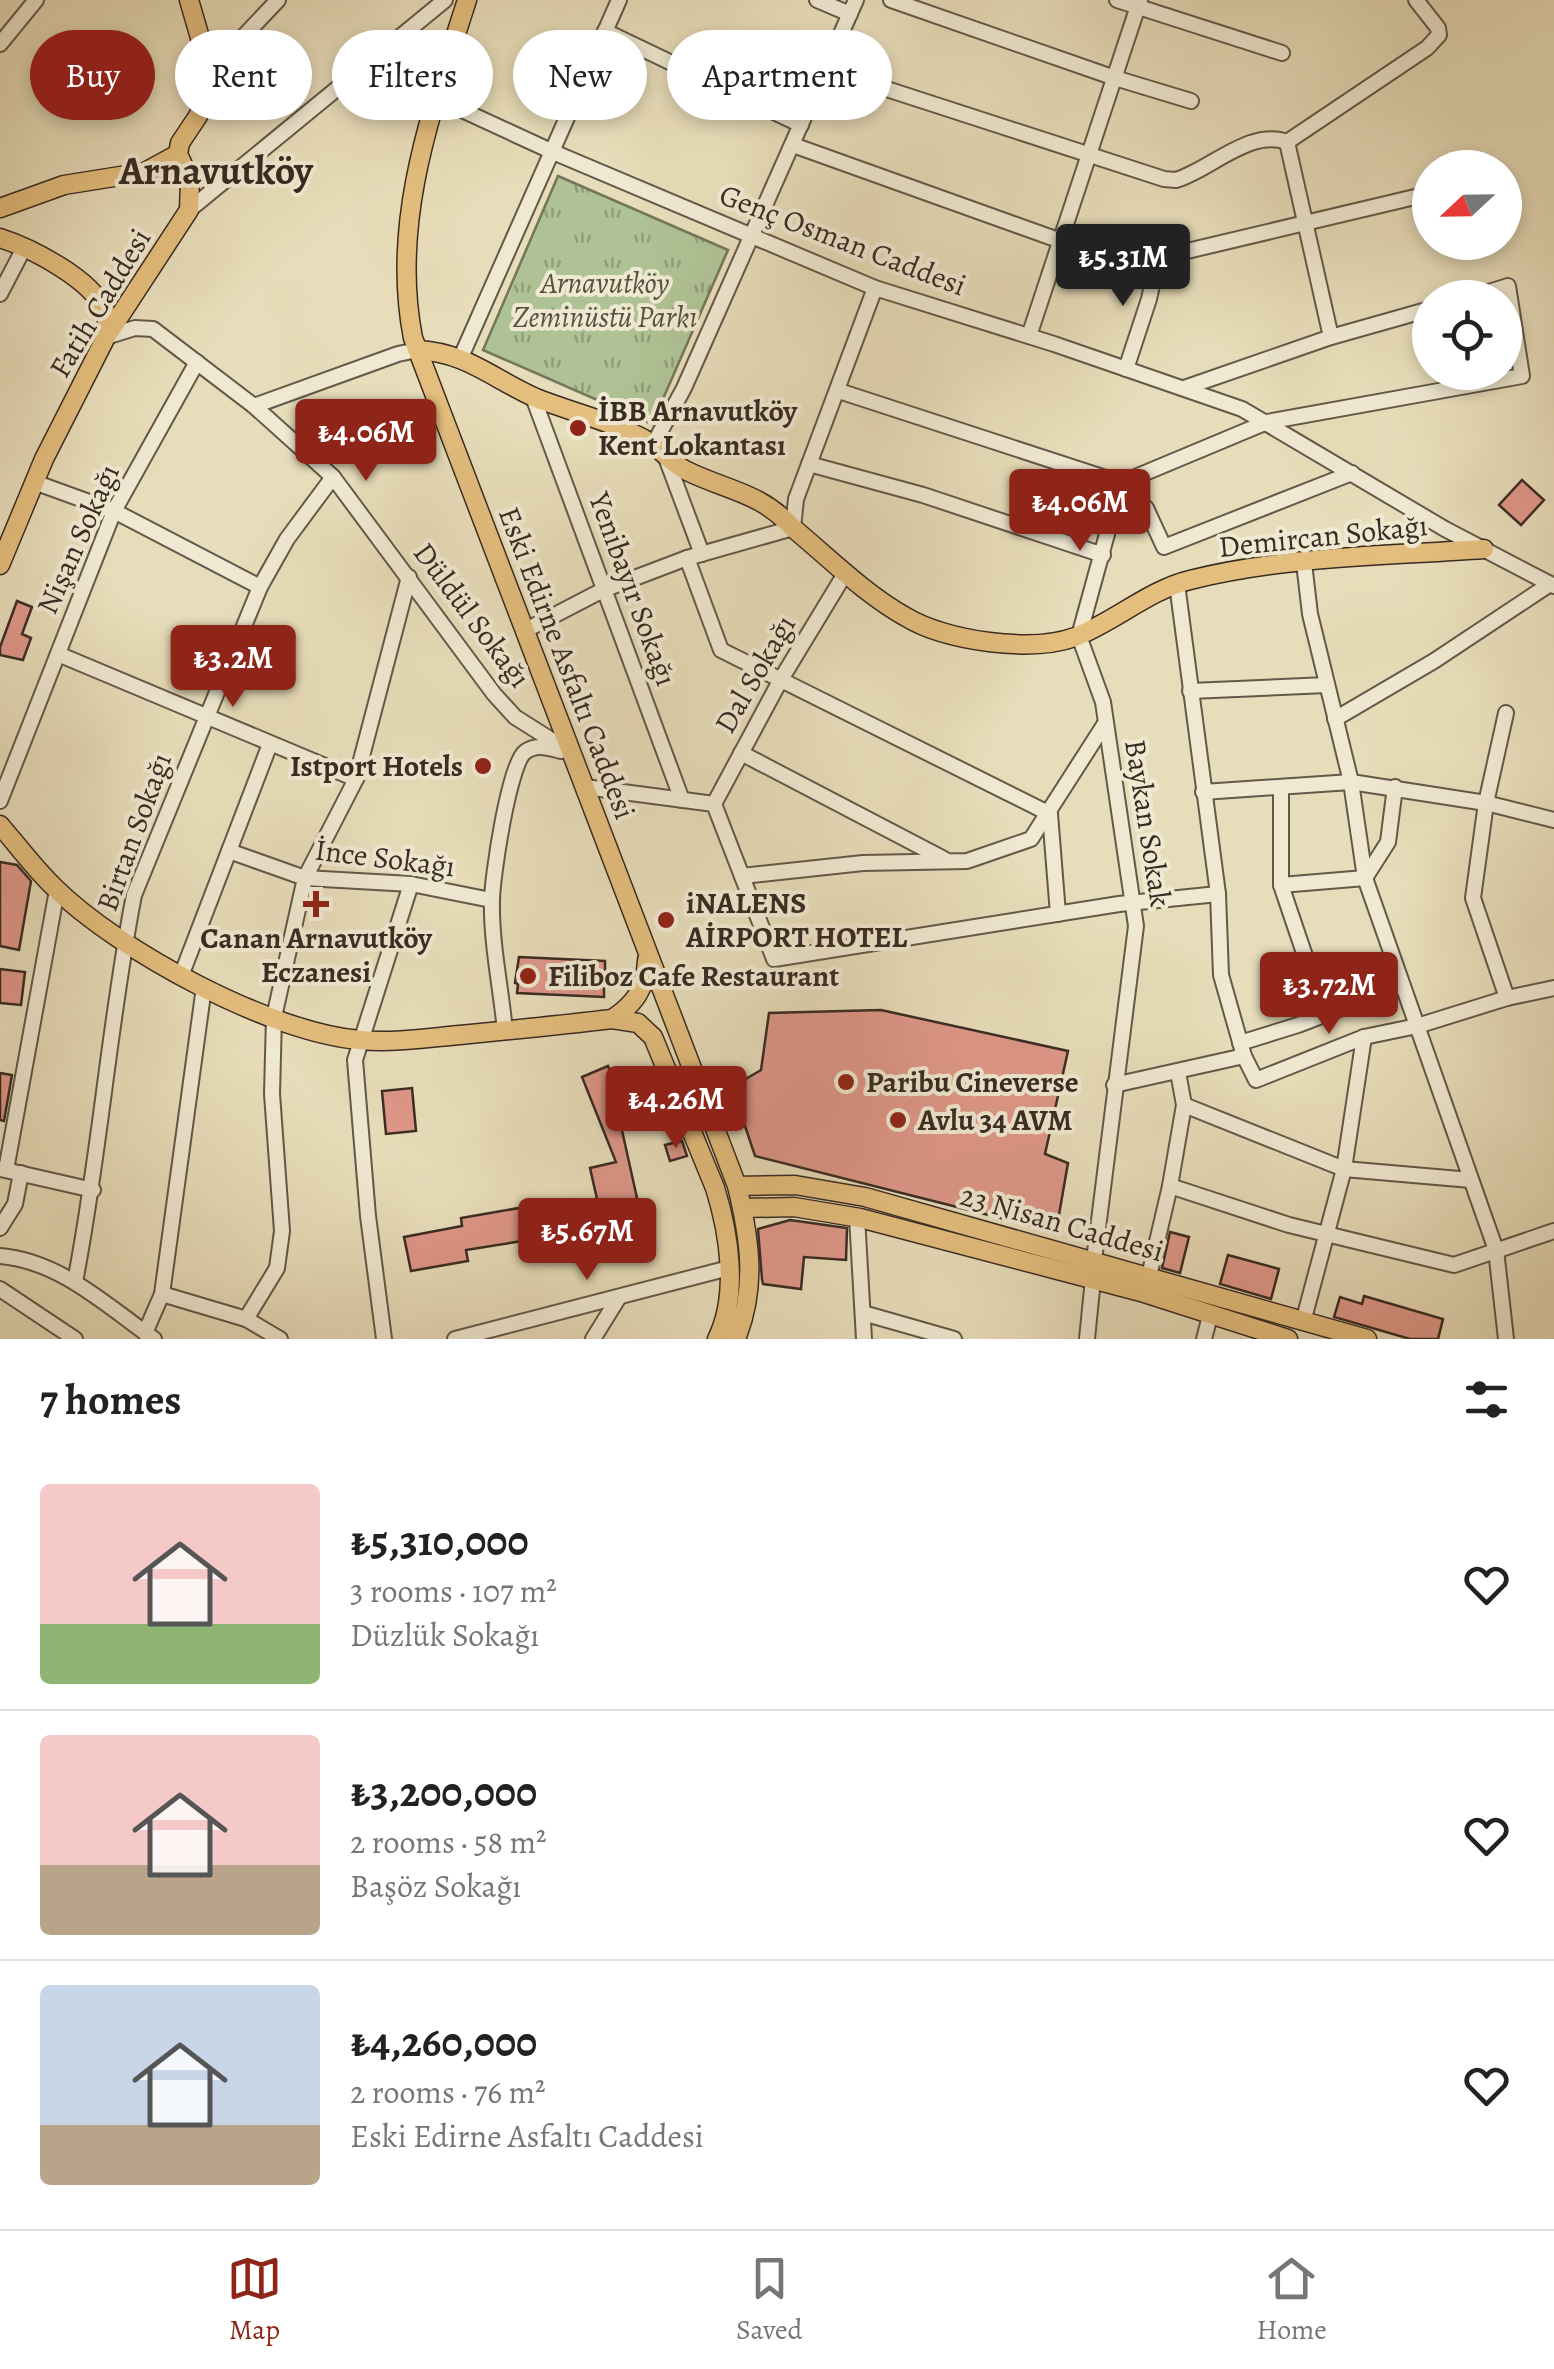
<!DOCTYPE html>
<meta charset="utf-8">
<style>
:root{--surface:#fff;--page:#f6f6f6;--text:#222;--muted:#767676;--line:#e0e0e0;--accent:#8f2418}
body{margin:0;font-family:Alegreya,serif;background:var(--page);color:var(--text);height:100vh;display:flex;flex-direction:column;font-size:38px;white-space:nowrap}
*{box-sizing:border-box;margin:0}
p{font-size:32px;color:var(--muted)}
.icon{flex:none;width:55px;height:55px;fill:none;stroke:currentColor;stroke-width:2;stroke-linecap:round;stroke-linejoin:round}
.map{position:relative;height:1339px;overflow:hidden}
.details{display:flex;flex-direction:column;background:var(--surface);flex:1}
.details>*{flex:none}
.guide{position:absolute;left:30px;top:30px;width:1000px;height:90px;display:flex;gap:20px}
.needle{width:65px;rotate:248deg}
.buttons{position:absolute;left:1412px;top:150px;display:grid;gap:20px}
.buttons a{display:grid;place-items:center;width:110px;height:110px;border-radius:50%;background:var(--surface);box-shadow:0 5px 15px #0003;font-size:50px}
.price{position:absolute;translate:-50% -85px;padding:0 22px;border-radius:10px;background:var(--accent);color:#fff;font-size:32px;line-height:65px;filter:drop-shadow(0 2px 5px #0008)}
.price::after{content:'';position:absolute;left:50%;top:60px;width:30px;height:22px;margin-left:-15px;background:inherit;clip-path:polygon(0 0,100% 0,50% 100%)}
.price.current{background:#222;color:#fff}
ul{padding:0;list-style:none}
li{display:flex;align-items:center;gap:30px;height:250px;padding:0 40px}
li+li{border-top:2px solid var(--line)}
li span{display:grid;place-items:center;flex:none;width:280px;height:200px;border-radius:10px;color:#555}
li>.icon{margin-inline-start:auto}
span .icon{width:120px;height:120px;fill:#fffc;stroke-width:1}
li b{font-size:42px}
h2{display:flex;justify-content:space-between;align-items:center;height:120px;padding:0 40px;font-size:42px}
.chip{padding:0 35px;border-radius:45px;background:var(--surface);box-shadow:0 5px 15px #0003;font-size:35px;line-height:90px}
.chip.current{background:var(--accent);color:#fff}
.dock{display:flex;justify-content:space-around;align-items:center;height:140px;border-top:2px solid var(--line);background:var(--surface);font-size:28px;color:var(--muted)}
.dock a{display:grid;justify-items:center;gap:5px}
.dock .current{color:var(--accent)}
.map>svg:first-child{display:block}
.grass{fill:url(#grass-tufts);stroke:#74765c;stroke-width:2.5}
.building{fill:#df9789;stroke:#382b23;stroke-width:2.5}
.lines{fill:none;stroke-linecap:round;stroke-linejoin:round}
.minor-casing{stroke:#645849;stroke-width:18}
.major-casing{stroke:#382b23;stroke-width:21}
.minor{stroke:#f0e9d2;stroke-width:14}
.major{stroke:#e4be7d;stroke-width:18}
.poi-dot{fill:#8f2418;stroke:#f0e9d2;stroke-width:4}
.labels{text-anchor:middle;stroke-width:8;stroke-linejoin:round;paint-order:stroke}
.street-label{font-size:30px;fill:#382b23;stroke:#f0e9d2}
.park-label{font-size:30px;font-style:italic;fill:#565140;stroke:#f0e9d2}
.poi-label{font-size:30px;font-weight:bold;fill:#382b23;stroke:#f0e9d2;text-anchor:start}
.district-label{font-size:40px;font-weight:bold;fill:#382b23;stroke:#f0e9d2}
</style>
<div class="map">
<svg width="1554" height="1339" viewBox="0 0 1554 1339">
<defs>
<pattern id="grass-tufts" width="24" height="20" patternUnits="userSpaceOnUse" patternTransform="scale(2.5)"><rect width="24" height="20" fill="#afc295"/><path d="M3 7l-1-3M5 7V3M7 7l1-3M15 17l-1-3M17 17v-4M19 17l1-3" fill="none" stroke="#8f9e79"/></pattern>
</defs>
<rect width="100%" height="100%" fill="#e8ddba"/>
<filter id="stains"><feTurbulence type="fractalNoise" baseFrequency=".002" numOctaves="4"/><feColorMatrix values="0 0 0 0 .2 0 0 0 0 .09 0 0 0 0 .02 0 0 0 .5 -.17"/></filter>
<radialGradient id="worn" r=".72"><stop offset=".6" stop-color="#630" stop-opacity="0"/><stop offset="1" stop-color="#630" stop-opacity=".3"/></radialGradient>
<path class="grass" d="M558,176L728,250L652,424L483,350Z"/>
<g class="building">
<path d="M1522,480L1544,500L1521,525L1499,505Z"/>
<path d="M17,601L32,607L22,634L31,638L23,660L0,655V647Z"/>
<path d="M0,862L17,865L31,881L19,950L0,946Z"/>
<path d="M519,957L605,961V971H610L609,987L604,986V997L517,993L518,984L515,983Z"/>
<path d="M0,969L25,972L21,1005L0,1003Z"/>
<path d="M881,1010L1068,1051L1045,1154L1068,1163L1056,1232L755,1156L732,1087L761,1070L769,1013Z"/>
<path d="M608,1066L614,1081H611L649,1252L611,1261L590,1168L616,1162L582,1077Z"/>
<path d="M0,1073L12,1075L4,1121L0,1120Z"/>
<path d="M412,1088L416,1131L386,1134L382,1091Z"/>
<path d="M682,1141L687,1156L670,1161L665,1145Z"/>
<path d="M542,1204L547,1237L466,1250L468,1261L411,1271L404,1237L462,1226L461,1218Z"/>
<path d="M790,1220L847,1228L846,1260L804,1257L801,1289L763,1284L762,1279L758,1229Z"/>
<path d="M1170,1232L1189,1237L1180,1273L1162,1268Z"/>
<path d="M1228,1255L1279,1269L1271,1299L1220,1284Z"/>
<path d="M1364,1296L1443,1319L1438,1339H1410L1334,1317L1340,1297L1362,1304Z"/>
</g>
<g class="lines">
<g class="minor-casing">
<g id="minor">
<path d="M817,0L850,14"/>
<path d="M891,0L1115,78L1191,101"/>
<path d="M1117,0L1282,53"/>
<path d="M605,31L801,125"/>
<path d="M0,44L36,0"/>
<path d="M825,69L1164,179L1176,180C1210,170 1250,128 1287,142L1427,48L1439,35L1438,28L1416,0"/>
<path d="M210,72L278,0"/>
<path d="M436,98L553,152L875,288L1054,344L1242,409L1445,529L1554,586"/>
<path d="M1287,142L1331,337"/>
<path d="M793,145L1128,265L1415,197"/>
<path d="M189,210L445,0"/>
<path d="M0,294L24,248"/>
<path d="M1029,336L1140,0"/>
<path d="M106,337L135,328L153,329L254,406L333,477L494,694L515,717L572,753"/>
<path d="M461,357L619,0"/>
<path d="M1126,369L1149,299L1158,258"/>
<path d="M1184,388L1331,337L1430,309"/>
<path d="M839,391L1121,483L1146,508L1164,547L1352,473"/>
<path d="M533,397L682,800"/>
<path d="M254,406L398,354L417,350"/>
<path d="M653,445L684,388L856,0"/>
<path d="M665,455L702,554"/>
<path d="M809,464L923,495L1103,555"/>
<path d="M34,482L114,511L260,587"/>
<path d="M687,558L721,650L1050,814L1058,914"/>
<path d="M1304,563L1310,614L1351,782L1365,878L1496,1250L1506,1339"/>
<path d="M1177,584L1218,894L1221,975L1244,1056L1256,1080L1364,1037L1417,1026L1507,998L1554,988"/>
<path d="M526,630L603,590L687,558L793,528L796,499L875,288"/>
<path d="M58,654L356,779"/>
<path d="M1190,691L1327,685"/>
<path d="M1506,713L1486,803L1473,898L1507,998"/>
<path d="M1335,719L1434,661L1550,584"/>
<path d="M741,753L944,859"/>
<path d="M585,787L714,804L774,959L1119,904L1218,894"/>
<path d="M1281,787V885L1325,1015"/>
<path d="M1203,792L1351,782L1486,803L1554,820"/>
<path d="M0,801L114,511L197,362"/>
<path d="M714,804L780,681L846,572"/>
<path d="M229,851L270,744"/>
<path d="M742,876L863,863L967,861L1031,839L1104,725"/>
<path d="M1281,885L1365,878L1388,842L1395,787"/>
<path d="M181,976L229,851L305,878L411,884L491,900"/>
<path d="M505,1031C501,988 491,943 492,901C492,878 509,764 525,752C536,743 549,748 561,751"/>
<path d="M1240,1043L1298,1025L1402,985"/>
<path d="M1114,1085L1244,1056"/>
<path d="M1184,1105L1344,1169L1471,1180"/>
<path d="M1,1169L93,1190"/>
<path d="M6,1170L57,890"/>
<path d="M1170,1186L1289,1225L1454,1265L1554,1231"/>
<path d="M857,1217L864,1339"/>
<path d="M0,1228L15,1204L21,1173"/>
<path d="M0,1256C60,1261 106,1305 154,1339"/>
<path d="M1094,1260L1136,926L1103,702L1079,636L1121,483L1267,422L1522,376L1508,286L1469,298"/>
<path d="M1149,1276L1170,1186L1184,1105L1178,1072"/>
<path d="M75,1282C100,1153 109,1023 134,895L260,587L287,539L333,477"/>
<path d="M0,1289L75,1339"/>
<path d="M162,1294L246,1319L280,1339"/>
<path d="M863,1313L954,1339"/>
<path d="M246,1319L277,1268L282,1231L272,1094L274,1017L305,878L356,779L409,577"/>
<path d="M1303,1322L1344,1169L1364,1037"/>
<path d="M145,1333L162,1294L204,987"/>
<path d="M384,1339L368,1216L355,1060L411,884"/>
<path d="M455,1339L729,1268"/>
<path d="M593,1339L619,1297"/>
<path d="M1087,1339L1093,1279"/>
<path d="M1204,1339L1210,1316"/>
</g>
</g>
<g class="major-casing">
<g id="major">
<path d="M467,0C432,110 390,221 413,338L737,1186C750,1240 757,1287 736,1339"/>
<path d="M0,208L64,185L145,172L178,154"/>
<path d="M0,238C31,248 92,279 105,311C108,319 107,326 107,335"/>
<path d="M417,350C466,352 493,379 536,398C571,412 611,421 644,439C660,447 670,463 687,471C728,491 760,492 793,528C829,558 865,594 906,617C946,641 1031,653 1075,637C1114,622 1149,590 1190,580C1285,556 1387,556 1484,549"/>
<path d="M0,565L44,459L106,337L189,210L190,180L178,154L180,143L198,116L206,97L210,72L189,0"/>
<path d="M0,825C18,846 35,869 55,888C119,951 271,1033 360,1040C393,1043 427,1038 460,1035C511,1030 561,1025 612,1019C635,1004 646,988 647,960"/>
<path d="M612,1019L638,1023L653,1037L715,1188C729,1233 739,1295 717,1339"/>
<path d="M737,1186L795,1185L865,1197L1367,1339"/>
<path d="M743,1208L794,1207L860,1218L1141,1292L1288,1339"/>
</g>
</g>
<use href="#minor" class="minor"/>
<use href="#major" class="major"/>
</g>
<g class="poi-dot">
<circle cx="578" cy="428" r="10"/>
<circle cx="483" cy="766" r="10"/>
<path d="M311 889h10v10h10v10h-10v10h-10v-10h-10v-10h10z"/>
<circle cx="666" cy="920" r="10"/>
<circle cx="528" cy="976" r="10"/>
<circle cx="846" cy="1082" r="10"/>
<circle cx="898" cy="1120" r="10"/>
</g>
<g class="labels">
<g class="street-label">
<text transform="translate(843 240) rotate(21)" y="10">Genç Osman Caddesi</text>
<text transform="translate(100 303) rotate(-59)" y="10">Fatih Caddesi</text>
<text transform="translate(1323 536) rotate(-6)" y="10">Demircan Sokağı</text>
<text transform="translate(78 539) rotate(-66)" y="10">Nişan Sokağı</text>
<text transform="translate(633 589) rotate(70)" y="10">Yenibayır Sokağı</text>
<text transform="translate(472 615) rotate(53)" y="10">Düldül Sokağı</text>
<text transform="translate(567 663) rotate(69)" y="10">Eski Edirne Asfaltı Caddesi</text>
<text transform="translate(755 674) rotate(-60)" y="10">Dal Sokağı</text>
<text transform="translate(1148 823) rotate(81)" y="10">Baykan Sokak</text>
<text transform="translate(134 832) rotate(-70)" y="10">Birtan Sokağı</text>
<text transform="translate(385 858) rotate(7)" y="10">İnce Sokağı</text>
<text transform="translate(1062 1223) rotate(16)" y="10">23 Nisan Caddesi</text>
</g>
<g class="park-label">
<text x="605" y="293">Arnavutköy<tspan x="605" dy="34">Zeminüstü Parkı</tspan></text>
</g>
<g class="poi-label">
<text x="598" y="421">İBB Arnavutköy<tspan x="598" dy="34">Kent Lokantası</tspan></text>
<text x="463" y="776" text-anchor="end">Istport Hotels</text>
<text x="686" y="913">iNALENS<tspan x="686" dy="34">AİRPORT HOTEL</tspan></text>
<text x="316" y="948" text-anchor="middle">Canan Arnavutköy<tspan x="316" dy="34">Eczanesi</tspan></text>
<text x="548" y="986">Filiboz Cafe Restaurant</text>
<text x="866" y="1092">Paribu Cineverse</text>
<text x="918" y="1130">Avlu 34 AVM</text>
</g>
<g class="district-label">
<text x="216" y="184">Arnavutköy</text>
</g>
</g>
<rect width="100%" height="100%" filter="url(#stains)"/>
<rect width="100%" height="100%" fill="url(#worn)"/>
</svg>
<div class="buttons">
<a><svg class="needle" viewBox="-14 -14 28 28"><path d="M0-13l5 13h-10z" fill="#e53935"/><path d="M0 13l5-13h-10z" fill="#767676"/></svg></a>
<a><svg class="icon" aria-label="locate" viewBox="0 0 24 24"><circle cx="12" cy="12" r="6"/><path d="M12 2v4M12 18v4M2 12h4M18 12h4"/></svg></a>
</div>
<b class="price current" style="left:1123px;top:309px">₺5.31M</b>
<b class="price" style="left:366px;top:484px">₺4.06M</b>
<b class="price" style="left:1080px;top:554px">₺4.06M</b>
<b class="price" style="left:233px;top:710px">₺3.2M</b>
<b class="price" style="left:1329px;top:1037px">₺3.72M</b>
<b class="price" style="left:676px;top:1151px">₺4.26M</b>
<b class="price" style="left:587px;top:1283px">₺5.67M</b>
<div class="guide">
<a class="chip current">Buy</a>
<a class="chip">Rent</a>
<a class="chip">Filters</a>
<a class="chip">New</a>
<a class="chip">Apartment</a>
</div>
</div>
<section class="details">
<h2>7 homes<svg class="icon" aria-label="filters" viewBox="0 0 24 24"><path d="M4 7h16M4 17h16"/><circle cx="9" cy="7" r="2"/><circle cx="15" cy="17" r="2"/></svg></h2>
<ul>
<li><span style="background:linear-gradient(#f6c9c9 70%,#8fb573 0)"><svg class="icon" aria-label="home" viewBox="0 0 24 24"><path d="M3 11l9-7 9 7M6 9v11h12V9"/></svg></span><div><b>₺5,310,000</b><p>3 rooms · 107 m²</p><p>Düzlük Sokağı</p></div><svg class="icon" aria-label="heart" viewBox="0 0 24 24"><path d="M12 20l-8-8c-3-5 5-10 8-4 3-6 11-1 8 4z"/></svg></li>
<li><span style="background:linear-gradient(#f6c9c9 65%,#b9a48a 0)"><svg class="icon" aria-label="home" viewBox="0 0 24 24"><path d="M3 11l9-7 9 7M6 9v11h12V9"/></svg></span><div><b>₺3,200,000</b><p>2 rooms · 58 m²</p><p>Başöz Sokağı</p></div><svg class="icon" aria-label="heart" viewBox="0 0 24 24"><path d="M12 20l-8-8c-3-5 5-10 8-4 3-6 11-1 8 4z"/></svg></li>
<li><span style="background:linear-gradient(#c9d6e8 70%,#b9a48a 0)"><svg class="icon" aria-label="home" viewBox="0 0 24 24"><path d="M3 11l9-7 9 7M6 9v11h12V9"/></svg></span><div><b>₺4,260,000</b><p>2 rooms · 76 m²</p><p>Eski Edirne Asfaltı Caddesi</p></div><svg class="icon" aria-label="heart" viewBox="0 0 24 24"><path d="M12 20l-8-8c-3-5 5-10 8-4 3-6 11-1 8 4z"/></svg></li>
</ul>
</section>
<nav class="dock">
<a class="current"><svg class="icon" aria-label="map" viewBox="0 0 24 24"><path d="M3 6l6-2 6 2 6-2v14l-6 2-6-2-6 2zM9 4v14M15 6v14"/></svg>Map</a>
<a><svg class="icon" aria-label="saved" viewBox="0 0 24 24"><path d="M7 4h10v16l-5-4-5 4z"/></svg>Saved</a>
<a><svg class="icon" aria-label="home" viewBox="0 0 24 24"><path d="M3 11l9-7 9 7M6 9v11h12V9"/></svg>Home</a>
</nav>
